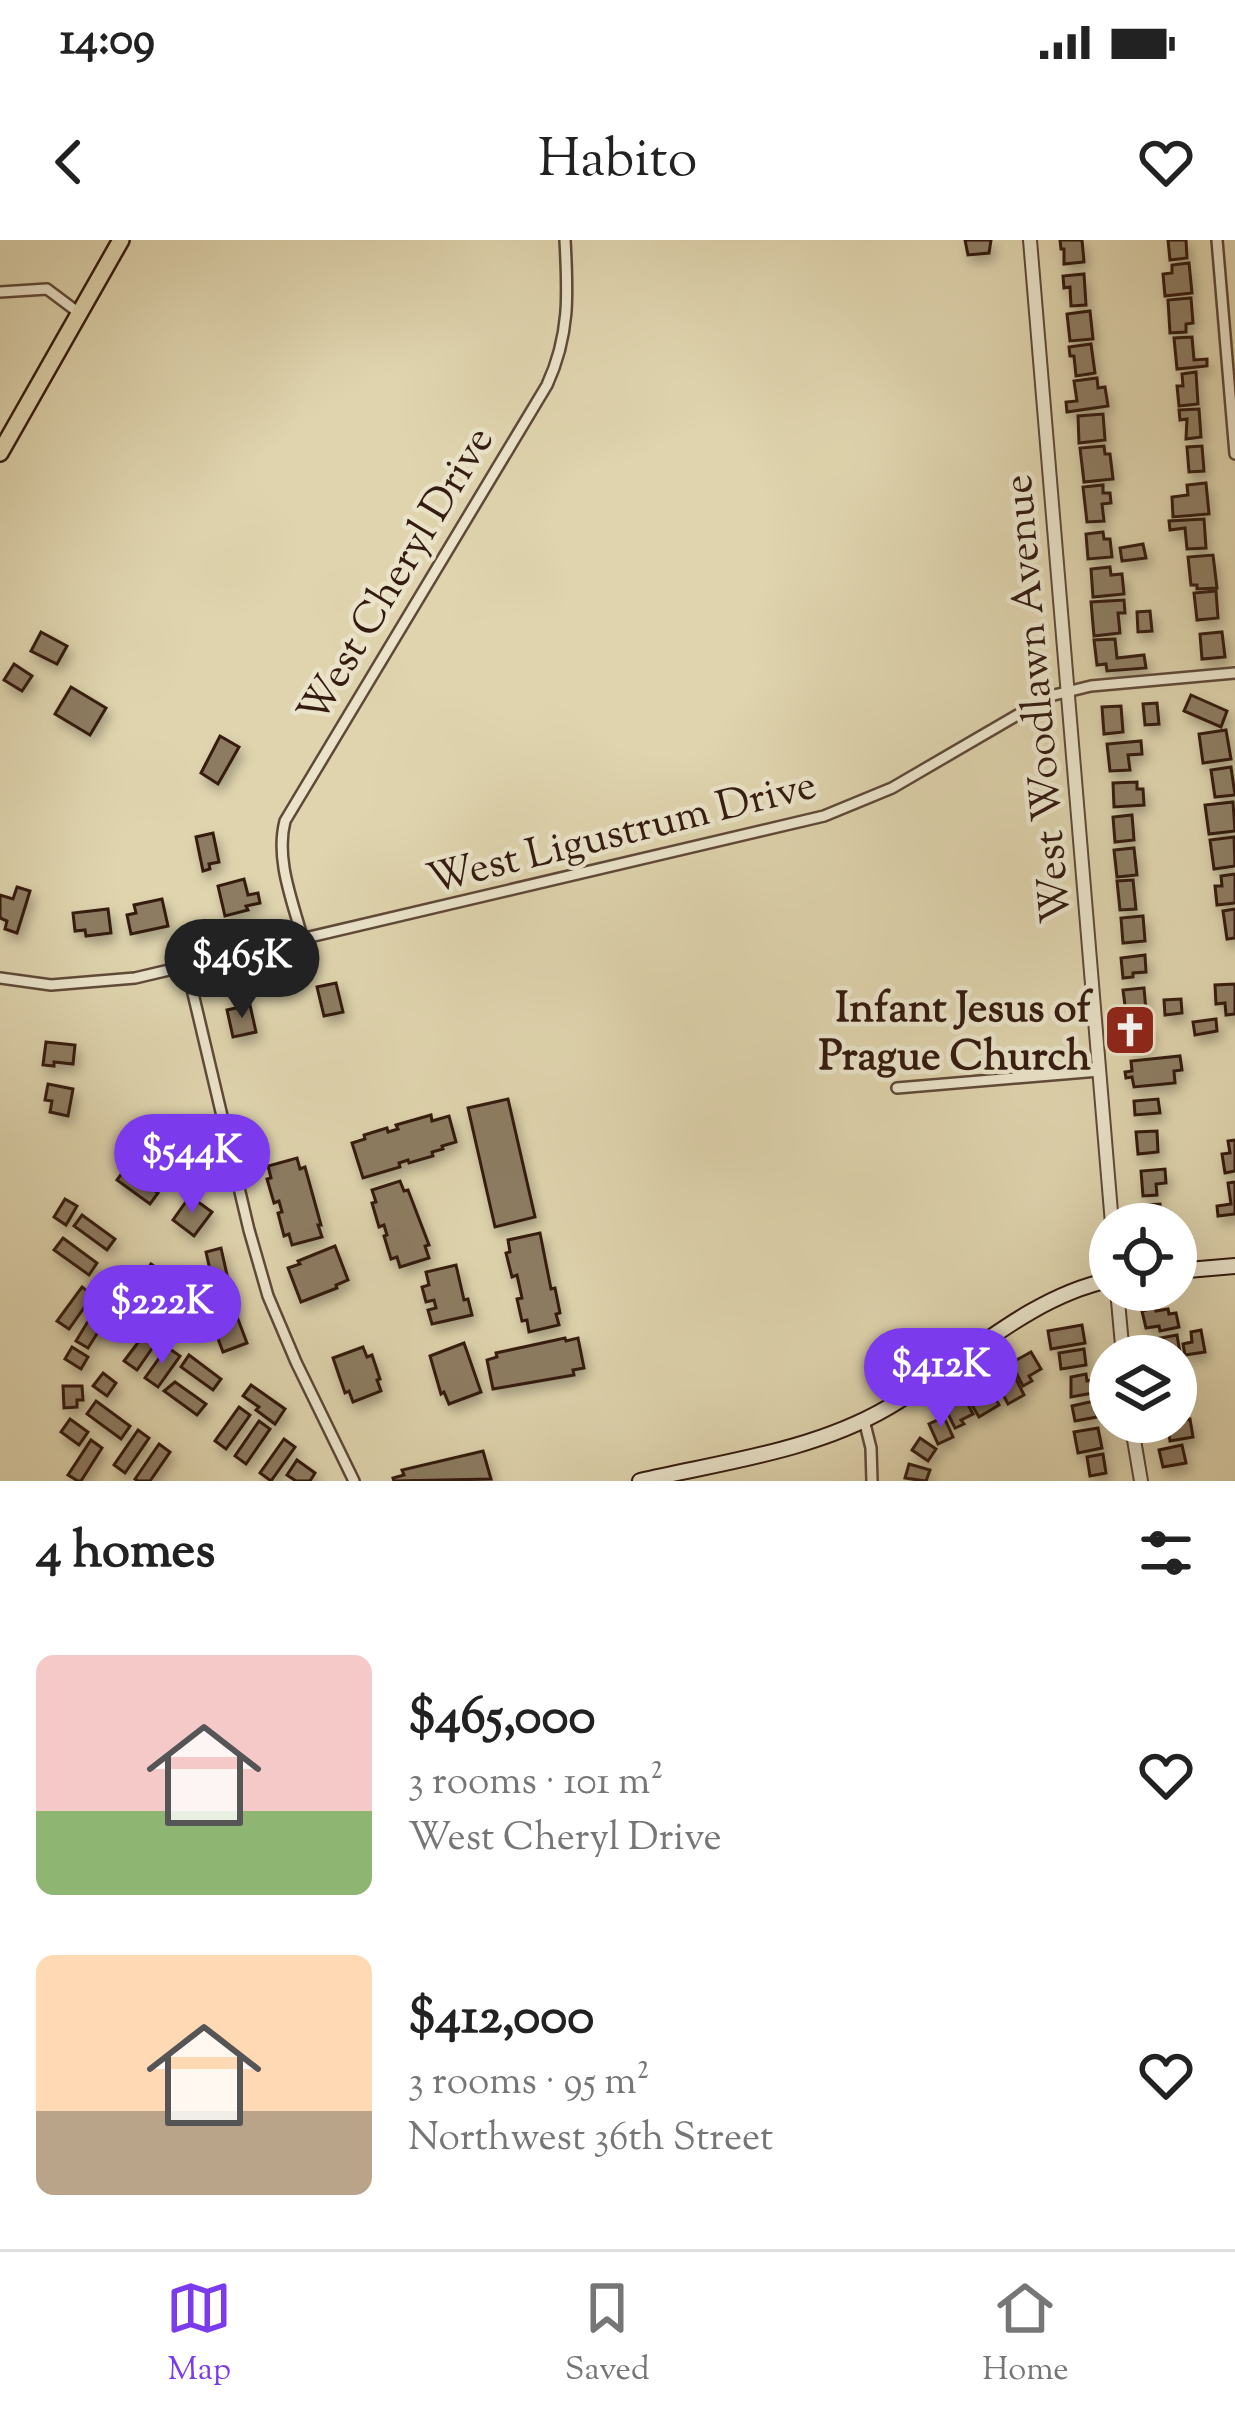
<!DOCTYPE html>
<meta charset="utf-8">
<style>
:root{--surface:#fff;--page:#f2f2f2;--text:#222;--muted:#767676;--line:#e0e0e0;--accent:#7c3aed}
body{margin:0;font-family:"Sorts Mill Goudy",serif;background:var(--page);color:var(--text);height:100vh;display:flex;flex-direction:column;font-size:45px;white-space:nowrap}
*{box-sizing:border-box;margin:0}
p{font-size:39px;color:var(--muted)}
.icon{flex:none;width:66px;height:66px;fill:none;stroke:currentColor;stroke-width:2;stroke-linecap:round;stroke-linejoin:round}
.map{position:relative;height:1241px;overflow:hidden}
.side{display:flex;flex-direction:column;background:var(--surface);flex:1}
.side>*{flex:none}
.fabs{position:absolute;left:1089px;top:963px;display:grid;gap:24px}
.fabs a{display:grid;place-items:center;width:108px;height:108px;border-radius:50%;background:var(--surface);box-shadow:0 12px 48px #0002;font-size:60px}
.price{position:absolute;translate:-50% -102px;padding:0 27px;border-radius:42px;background:var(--accent);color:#fff;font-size:39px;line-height:78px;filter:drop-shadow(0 3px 6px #0008)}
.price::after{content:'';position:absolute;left:50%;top:72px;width:36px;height:27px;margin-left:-18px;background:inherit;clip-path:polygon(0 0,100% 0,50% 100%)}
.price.current{background:#222;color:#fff}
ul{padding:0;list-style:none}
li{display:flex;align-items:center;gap:36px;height:300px;padding:0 36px}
li span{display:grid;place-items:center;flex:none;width:336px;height:240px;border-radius:18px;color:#555}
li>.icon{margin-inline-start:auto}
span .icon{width:144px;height:144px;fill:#fffc;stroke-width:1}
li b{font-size:51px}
h2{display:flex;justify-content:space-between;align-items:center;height:144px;padding:0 36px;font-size:51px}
.status{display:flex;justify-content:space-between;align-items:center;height:84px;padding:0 60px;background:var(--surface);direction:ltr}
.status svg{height:33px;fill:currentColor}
header{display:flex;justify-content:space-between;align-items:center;height:156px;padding:0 36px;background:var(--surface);font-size:54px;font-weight:600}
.tabs{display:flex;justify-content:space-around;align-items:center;height:168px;border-top:3px solid var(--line);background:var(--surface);font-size:33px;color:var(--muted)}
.tabs a{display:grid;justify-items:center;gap:6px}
.tabs .current{color:var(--accent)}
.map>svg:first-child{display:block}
.building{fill:#8d7b62;stroke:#341b10;stroke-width:3;filter:url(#shadow)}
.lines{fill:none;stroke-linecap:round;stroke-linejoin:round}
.minor-casing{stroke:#5f4938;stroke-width:14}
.tertiary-casing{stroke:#5f4938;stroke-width:16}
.secondary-casing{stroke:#341b10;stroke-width:18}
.primary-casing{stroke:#341b10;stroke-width:20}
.minor{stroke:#eae3ca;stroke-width:9}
.tertiary{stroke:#eae3ca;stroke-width:12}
.secondary{stroke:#eae3ca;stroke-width:14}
.primary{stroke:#dfd4ae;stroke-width:15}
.labels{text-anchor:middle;stroke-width:9;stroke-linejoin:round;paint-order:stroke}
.street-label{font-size:42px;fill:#341b10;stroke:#eae3ca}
.poi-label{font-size:42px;font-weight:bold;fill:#341b10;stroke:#eae3ca;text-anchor:end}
</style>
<div class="status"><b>14:09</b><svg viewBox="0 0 49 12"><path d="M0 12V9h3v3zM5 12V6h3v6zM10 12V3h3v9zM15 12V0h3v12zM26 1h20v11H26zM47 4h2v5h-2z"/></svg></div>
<header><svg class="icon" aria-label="back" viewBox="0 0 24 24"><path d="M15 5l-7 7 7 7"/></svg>Habito<svg class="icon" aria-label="heart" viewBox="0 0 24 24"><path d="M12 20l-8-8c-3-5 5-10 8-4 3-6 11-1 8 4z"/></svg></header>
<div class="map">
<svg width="1235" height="1241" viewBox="0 0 1235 1241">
<defs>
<filter id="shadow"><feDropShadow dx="4" dy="7" stdDeviation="6" flood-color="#0004"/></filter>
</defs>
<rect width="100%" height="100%" fill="#dfd4ae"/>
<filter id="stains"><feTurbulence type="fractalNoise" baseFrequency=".00167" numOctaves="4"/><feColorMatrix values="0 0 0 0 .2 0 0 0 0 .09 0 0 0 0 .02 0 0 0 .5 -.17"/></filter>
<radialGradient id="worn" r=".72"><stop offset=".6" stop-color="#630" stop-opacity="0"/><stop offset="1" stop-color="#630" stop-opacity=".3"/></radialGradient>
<g class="building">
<path d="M965,0H991L989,13L968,15Z"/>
<path d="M1060,0H1082L1084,22L1064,24V9H1061Z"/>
<path d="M1168,0H1186L1187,18L1170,20Z"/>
<path d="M1189,23L1192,53L1165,56L1163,34L1172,33V25Z"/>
<path d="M1084,34L1086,65L1071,66L1070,47L1064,48L1063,36Z"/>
<path d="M1191,58L1193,83L1186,84V92L1170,93L1168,60Z"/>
<path d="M1090,71L1093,99L1070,101L1067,74Z"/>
<path d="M1192,97L1194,120L1207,119V126L1177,129L1174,98Z"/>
<path d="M1091,104L1095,133L1076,136L1074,116H1070L1069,107Z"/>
<path d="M1196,132L1198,164L1179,166L1177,146H1183L1182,134Z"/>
<path d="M1097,138L1098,148L1105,147L1108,166L1067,172L1066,162L1077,161L1074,141Z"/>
<path d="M1199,169L1201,197L1186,199L1187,179L1180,180L1179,170Z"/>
<path d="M1103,174L1105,200L1079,203L1078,176Z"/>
<path d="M1104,206L1105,214H1110L1113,239L1084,242L1080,208Z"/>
<path d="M1202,206L1204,231L1189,232L1187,207Z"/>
<path d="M1206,243L1209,274L1173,277L1172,257L1188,255L1187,245Z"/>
<path d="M1103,245V253H1110L1111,263L1102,264L1104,281L1087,282L1083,247Z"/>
<path d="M1204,279L1206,308L1187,309L1185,288L1170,290L1169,281Z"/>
<path d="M1103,292L1104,299H1110L1112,317L1088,319L1086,294Z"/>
<path d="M1143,304L1146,318L1122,321L1120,308Z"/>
<path d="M1213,315L1217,348L1197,349V345H1191L1188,317Z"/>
<path d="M1110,327L1111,335L1122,334L1124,354L1093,357L1091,329Z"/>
<path d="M1216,351L1218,378L1197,380L1194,353Z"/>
<path d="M1124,360L1125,373H1118L1120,393L1094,396L1091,362Z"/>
<path d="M1150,371L1152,391L1138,392L1137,372Z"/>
<path d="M41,392L67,406L57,424L31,411Z"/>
<path d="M1222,392L1225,417L1202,419L1200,394Z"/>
<path d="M1115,399L1117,418L1144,415L1146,428L1107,431L1106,424L1097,425L1094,400Z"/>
<path d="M14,424L32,436L22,451L4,440Z"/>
<path d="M71,447L106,468L90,495L55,474Z"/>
<path d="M1191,455L1227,471L1221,487L1184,471Z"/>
<path d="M1157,463L1159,484L1145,485L1143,464Z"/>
<path d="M1121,466L1123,492L1104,494L1102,467Z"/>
<path d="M1226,490L1231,519L1203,523L1199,494Z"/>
<path d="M220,496L239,507L218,544L201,533Z"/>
<path d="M1141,501L1142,514L1128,515L1130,530L1110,531L1107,504Z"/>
<path d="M1231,527L1235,555L1215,557L1211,530Z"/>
<path d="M1137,542V549H1143L1144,565L1114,567L1113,543Z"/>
<path d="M1233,562L1235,591L1209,594L1205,565Z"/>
<path d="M1132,575L1134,600L1115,602L1113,577Z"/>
<path d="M213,593L219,622L209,624L210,629L203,631L196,597Z"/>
<path d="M1234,597L1235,626L1214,629L1210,600Z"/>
<path d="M1134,608L1137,635L1117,637L1114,610Z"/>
<path d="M1235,634V663L1217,665L1215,646H1222L1221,636Z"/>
<path d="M244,639L248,655L258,653L260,663L246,666L248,670L225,676L218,646Z"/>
<path d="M1133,640L1136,669L1120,670L1117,641Z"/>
<path d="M17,647L30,651L17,693L5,689L7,681L0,678V655L13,659Z"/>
<path d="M162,659L168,686L131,694L127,675L136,673L134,665Z"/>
<path d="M108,669L111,693L86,696L85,690L75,691L73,673Z"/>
<path d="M1235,669V698L1227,699L1223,671Z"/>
<path d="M1143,676L1145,701L1123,703L1121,678Z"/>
<path d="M1145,715L1146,732L1133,733V737L1123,738L1121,718Z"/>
<path d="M336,743L343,772L324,776L317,747Z"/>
<path d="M1235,744V774L1226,775L1225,763L1216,764L1215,745Z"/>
<path d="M1144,748L1146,771L1126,773L1123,750Z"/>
<path d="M1181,759L1182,773L1165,775L1164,760Z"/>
<path d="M250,765L256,792L233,797L227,770Z"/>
<path d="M1216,779L1217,791L1195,795L1193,782Z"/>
<path d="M1149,783L1151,799L1145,800L1146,809L1132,811L1129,785Z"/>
<path d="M46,802L75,805L73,824L54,822V826L43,825Z"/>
<path d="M1180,816L1182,830L1174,831L1175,843L1134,847L1132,837L1126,838L1125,832L1132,831L1131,821Z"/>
<path d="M48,844L73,849L68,876L50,872L52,861L45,860Z"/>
<path d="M508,859L535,977L495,987L468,868Z"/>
<path d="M1158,859L1160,873L1135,875L1134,861Z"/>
<path d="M431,875L432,881L449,876L456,902L442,906L443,909L432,912L433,916L409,923L408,920L399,923L400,927L363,938L352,903L365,899L364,895L387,888L388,892L398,889L396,885Z"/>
<path d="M1157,891L1158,912L1138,914L1136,892Z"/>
<path d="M1235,900V931L1225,933L1222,914L1230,913L1228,901Z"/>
<path d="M190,905L194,919L152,928L149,914Z"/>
<path d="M297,918L300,929L305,927L321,985H318L322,997L292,1005L289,994L284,996L278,973L282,972L279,961L274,963L267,939L271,938L268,926Z"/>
<path d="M125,929L158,953L150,964L117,940Z"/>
<path d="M1165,929L1166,943L1156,944L1157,955L1143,956L1141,931Z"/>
<path d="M400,941L404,951L408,950L429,1005L425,1006L429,1018L400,1027L397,1017L391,1019L384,996L387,995L384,985L379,987L372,963L376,962L372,950Z"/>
<path d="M1235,942V974L1218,976L1217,966L1231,964L1228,943Z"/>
<path d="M190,956L212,972L194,996L173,980Z"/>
<path d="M65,959L77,966L66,985L54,977Z"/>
<path d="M1160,964L1161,984H1146L1145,965Z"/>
<path d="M82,975L115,999L107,1010L74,986Z"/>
<path d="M540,993L551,1049L555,1048L560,1073L556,1074L559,1085L529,1092L527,1080L522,1081L517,1059L522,1058L517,1035L512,1037L506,1013L510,1012L508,1000Z"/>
<path d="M63,998L97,1023L89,1035L54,1010Z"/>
<path d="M335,1006L348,1040L336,1045L337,1048L301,1062L288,1028L300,1024L298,1021Z"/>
<path d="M221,1008L227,1035L212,1039L206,1012Z"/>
<path d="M151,1024L185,1048L176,1060L143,1037Z"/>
<path d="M456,1025L464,1060L468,1059L472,1075L432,1084L428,1070L436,1068L434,1060L426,1062L422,1047L429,1045L426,1032Z"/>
<path d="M139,1045L151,1054L128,1085L116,1076Z"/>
<path d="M82,1047L93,1055L69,1089L57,1081Z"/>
<path d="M98,1065L110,1073L88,1108L76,1101Z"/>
<path d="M233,1066L247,1103L223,1112L209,1075Z"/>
<path d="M1155,1068L1156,1071L1168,1069L1169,1074L1176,1073L1179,1087L1160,1091L1159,1086L1146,1088L1142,1071Z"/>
<path d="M1082,1085L1085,1103L1051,1109L1048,1091Z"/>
<path d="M1201,1090L1205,1112L1185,1115L1183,1104L1192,1102L1191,1092Z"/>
<path d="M146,1092L158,1100L137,1130L124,1121Z"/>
<path d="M1177,1095L1180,1113L1146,1116L1144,1101Z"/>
<path d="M565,1098L566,1101L578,1098L584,1128L573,1130L574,1135L493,1149L487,1120L497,1117L496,1113Z"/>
<path d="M464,1103L481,1152L449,1164L444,1152L441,1154L430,1116Z"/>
<path d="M72,1107L88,1117L81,1129L65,1119Z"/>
<path d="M167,1107L180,1116L158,1147L145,1138Z"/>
<path d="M363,1107L367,1117L372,1115L380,1139L377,1140L381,1151L353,1162L349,1151L345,1153L333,1118Z"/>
<path d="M1084,1109L1086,1125L1061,1129L1059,1113Z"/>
<path d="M1031,1112L1041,1129L1029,1136L1032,1141L1023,1146L1011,1123Z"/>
<path d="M189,1115L221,1139L213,1150L181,1127Z"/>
<path d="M1010,1127L1024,1155L1008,1164L993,1136Z"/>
<path d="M103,1133L116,1143L107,1156L93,1146Z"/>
<path d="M1086,1134L1087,1141L1091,1140L1093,1153L1071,1157V1137Z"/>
<path d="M175,1142L206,1164L197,1175L164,1151Z"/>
<path d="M987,1143L999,1165L979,1177L966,1155Z"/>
<path d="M251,1145L285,1169L275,1184L256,1170L259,1167L243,1156Z"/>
<path d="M63,1146H82L83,1160H77V1167L64,1168Z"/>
<path d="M965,1159L973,1174L961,1180L964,1184L955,1188L946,1170Z"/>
<path d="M96,1161L130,1186L121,1199L87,1174Z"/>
<path d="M1094,1161L1097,1177L1075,1181L1072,1166Z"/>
<path d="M239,1167L250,1175L226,1209L215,1201Z"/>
<path d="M1182,1176V1181L1190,1179L1193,1197L1170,1201L1167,1182H1176V1177Z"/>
<path d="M944,1177L953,1197L938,1204L929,1184Z"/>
<path d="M70,1179L88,1192L79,1205L61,1192Z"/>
<path d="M259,1181L270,1189L246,1224L235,1216Z"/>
<path d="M1098,1188L1102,1208L1078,1213L1074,1192Z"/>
<path d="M138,1190L149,1198L125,1233L114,1225Z"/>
<path d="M920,1198L936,1209L928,1221L912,1210Z"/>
<path d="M284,1199L295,1207L271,1241L260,1233Z"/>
<path d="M91,1200L102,1208L81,1241H78L68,1235Z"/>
<path d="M159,1204L170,1212L150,1241H138L135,1239Z"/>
<path d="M1182,1205L1186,1223L1163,1227L1159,1210Z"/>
<path d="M483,1211L491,1239L394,1241L393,1238L404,1235L402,1230Z"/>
<path d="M1103,1214L1106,1233L1090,1236L1087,1217Z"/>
<path d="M297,1220L315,1233L310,1241H296L287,1235Z"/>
<path d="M909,1224L930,1230L926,1241L905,1238Z"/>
</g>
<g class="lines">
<g class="minor-casing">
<g id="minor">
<path d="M1217,0L1235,214"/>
<path d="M0,52L47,49L79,73"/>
<path d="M303,700C293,662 275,620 285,581L547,145C570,95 568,54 565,0"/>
<path d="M187,728L249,990L268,1056L296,1122L354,1241"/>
<path d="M0,738L51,745L135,738L824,576L892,548L1050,456L1091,446L1235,433"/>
<path d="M897,848L1099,831"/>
<path d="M864,1180L871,1208L872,1241"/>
</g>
</g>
<g class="tertiary-casing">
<g id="tertiary">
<path d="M1030,0L1112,984"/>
<path d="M1117,1050L1123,1116"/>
<path d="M1131,1182L1141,1241"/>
</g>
</g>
<g class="secondary-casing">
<g id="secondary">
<path d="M1176,1031L1235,1026"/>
<path d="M640,1241C722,1222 813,1211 887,1168C959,1126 1027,1057 1110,1040"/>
</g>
</g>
<g class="primary-casing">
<path id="primary" d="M0,213L121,0"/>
</g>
<use href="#minor" class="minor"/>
<use href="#tertiary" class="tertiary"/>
<use href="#secondary" class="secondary"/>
<use href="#primary" class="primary"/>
</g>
<defs>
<g id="church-square" transform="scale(2.7)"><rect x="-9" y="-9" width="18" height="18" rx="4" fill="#8f2418" stroke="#eae3ca"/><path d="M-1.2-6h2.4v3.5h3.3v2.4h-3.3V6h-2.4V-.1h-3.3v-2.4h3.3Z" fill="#fff"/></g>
</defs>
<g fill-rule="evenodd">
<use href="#church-square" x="1130" y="790"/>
</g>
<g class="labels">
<g class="street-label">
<text transform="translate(394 334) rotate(-59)" y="15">West Cheryl Drive</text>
<text transform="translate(1035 459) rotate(-95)" y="15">West Woodlawn Avenue</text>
<text transform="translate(621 590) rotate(-14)" y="15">West Ligustrum Drive</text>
</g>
<g class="poi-label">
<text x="1091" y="781">Infant Jesus of<tspan x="1091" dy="48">Prague Church</tspan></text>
</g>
</g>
<rect width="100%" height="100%" filter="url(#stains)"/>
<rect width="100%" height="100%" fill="url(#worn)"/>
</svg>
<div class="fabs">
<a><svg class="icon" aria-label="locate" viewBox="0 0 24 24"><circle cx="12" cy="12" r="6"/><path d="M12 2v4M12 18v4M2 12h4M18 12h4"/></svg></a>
<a><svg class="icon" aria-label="layers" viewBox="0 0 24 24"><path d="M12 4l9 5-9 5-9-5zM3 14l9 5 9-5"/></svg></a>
</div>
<b class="price current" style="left:242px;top:781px">$465K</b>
<b class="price" style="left:192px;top:976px">$544K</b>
<b class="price" style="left:162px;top:1127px">$222K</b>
<b class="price" style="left:941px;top:1190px">$412K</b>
</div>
<section class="side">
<h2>4 homes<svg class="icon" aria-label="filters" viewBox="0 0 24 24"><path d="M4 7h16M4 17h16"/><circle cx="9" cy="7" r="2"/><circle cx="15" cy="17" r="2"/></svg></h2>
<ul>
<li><span style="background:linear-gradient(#f6c9c9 65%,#8fb573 0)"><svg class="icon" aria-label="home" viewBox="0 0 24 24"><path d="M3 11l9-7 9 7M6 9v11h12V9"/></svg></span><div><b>$465,000</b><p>3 rooms · 101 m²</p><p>West Cheryl Drive</p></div><svg class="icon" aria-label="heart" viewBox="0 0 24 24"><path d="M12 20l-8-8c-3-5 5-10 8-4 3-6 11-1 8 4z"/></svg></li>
<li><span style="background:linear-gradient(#ffd9b3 65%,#b9a48a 0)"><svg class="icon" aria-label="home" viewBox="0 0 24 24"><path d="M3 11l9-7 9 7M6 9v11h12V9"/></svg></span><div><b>$412,000</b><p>3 rooms · 95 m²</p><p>Northwest 36th Street</p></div><svg class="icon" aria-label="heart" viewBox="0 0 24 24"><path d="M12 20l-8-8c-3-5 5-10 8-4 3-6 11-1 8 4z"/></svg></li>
</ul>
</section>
<nav class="tabs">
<a class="current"><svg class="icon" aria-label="map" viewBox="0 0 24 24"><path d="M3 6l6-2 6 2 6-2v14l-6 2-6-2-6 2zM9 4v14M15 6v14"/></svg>Map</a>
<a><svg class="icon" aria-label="saved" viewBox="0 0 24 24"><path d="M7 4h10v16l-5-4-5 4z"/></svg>Saved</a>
<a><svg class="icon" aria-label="home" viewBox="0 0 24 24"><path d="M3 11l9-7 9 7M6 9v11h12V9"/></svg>Home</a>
</nav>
